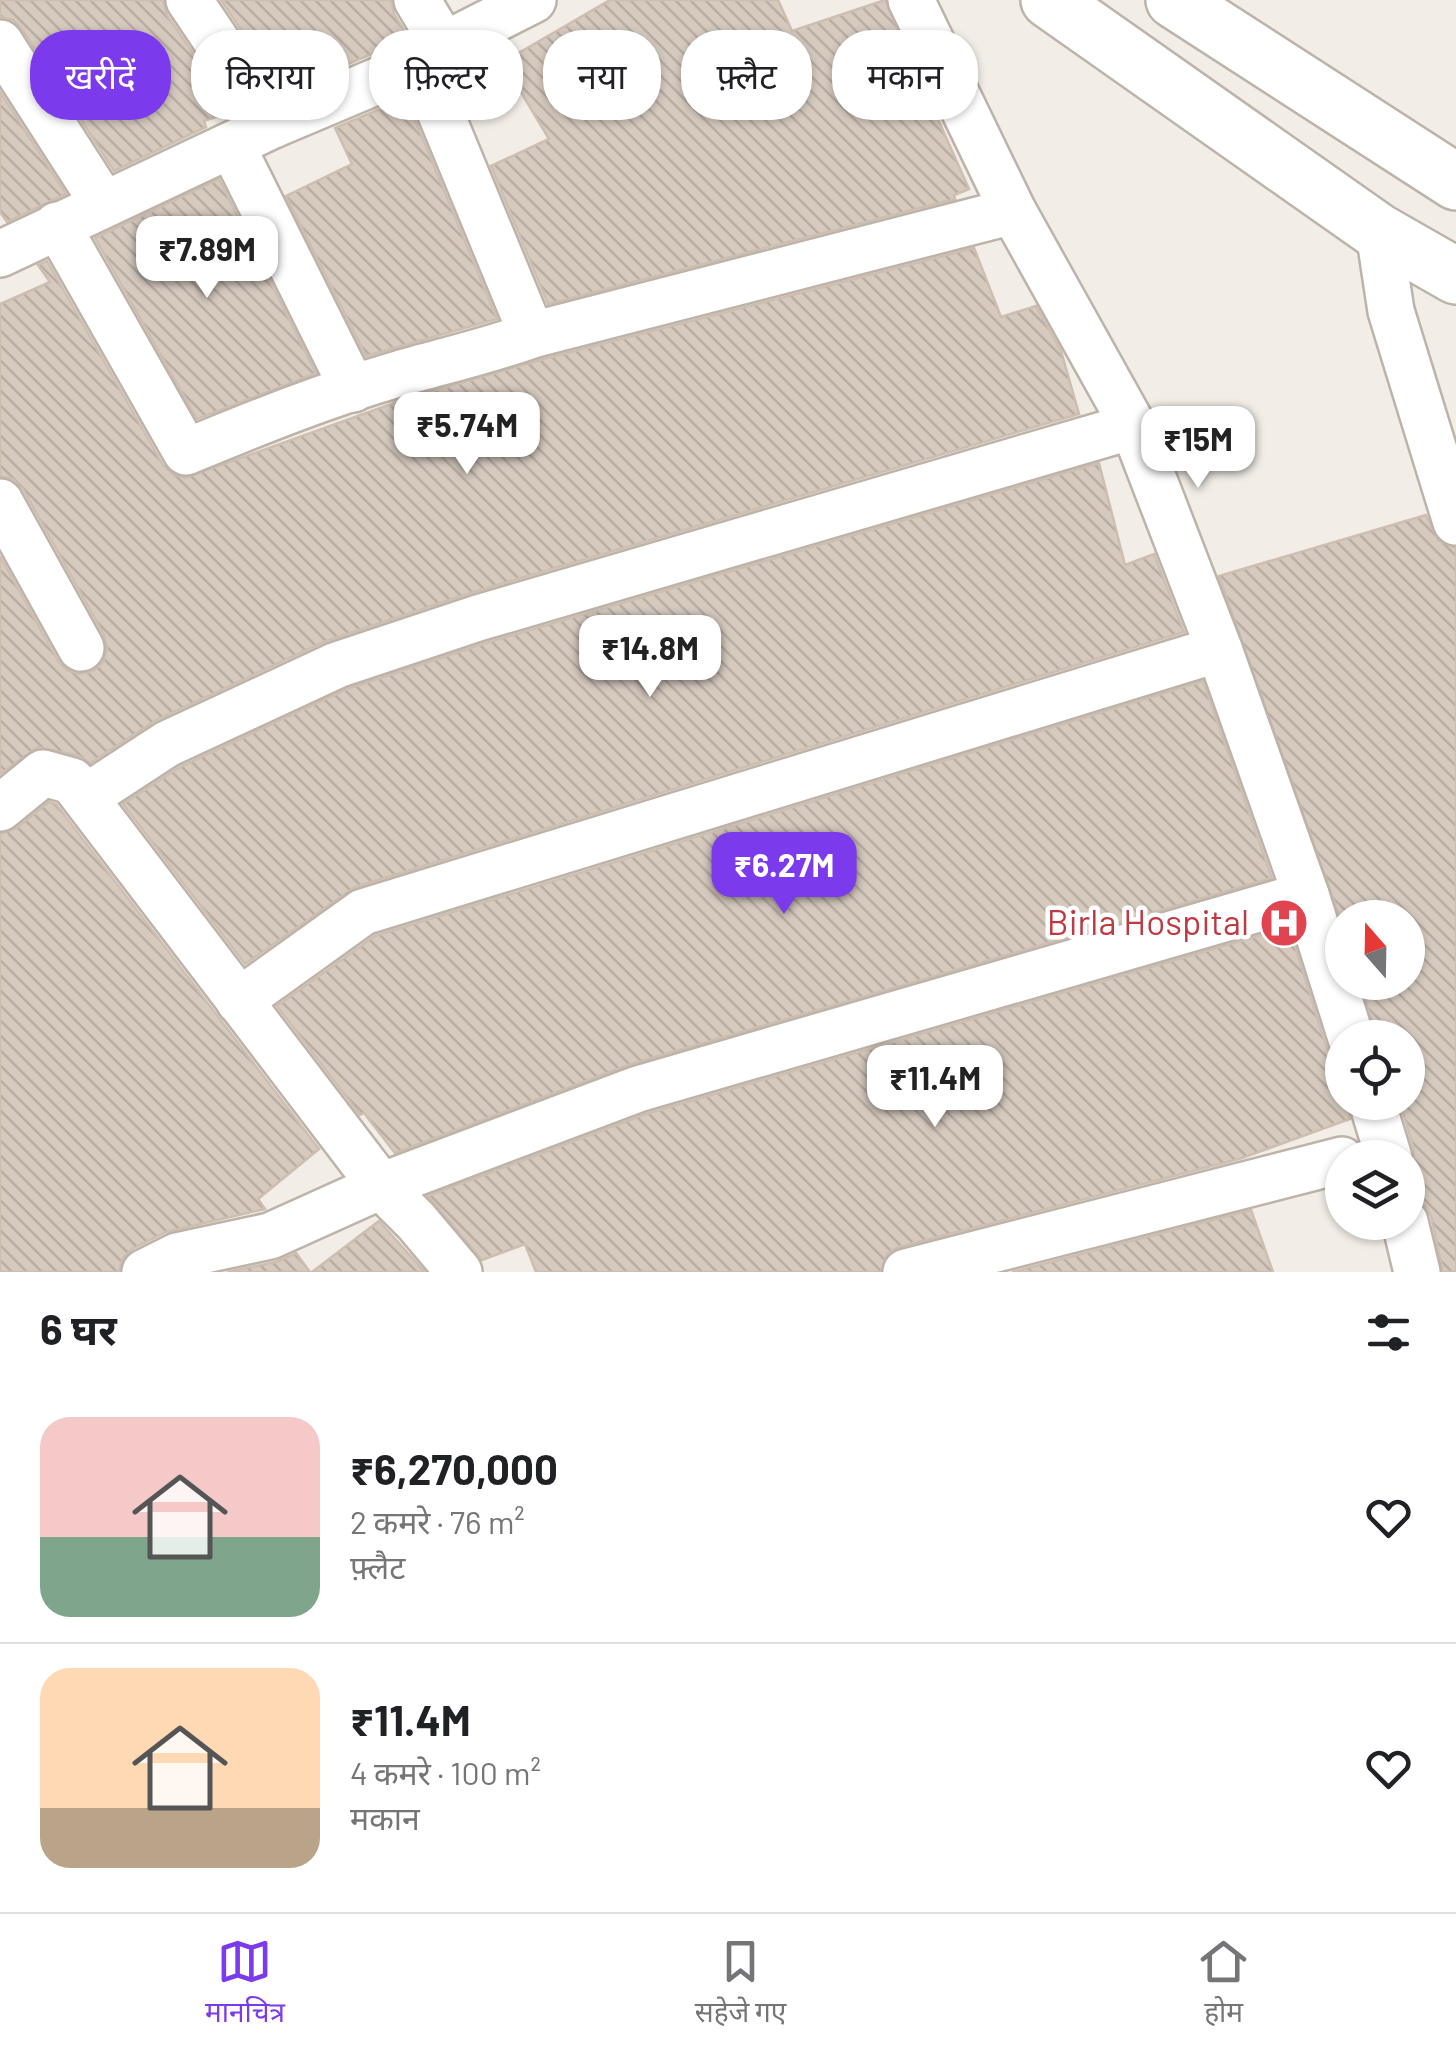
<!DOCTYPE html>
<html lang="hi">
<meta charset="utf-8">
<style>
:root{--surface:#fff;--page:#f6f6f6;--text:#202124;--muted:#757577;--line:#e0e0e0;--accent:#7c3aed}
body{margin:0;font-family:Barlow,"Noto Sans Devanagari",sans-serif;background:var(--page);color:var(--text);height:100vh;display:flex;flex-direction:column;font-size:38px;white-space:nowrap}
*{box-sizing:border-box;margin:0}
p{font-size:32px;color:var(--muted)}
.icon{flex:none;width:55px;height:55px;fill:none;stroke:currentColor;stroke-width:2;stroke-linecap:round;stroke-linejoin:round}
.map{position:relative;height:1272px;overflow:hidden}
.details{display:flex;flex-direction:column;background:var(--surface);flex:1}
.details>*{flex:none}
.guide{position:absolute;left:30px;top:30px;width:1398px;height:90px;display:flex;gap:20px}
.needle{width:65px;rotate:340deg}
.tools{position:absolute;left:1325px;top:900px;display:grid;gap:20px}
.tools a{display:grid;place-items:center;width:100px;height:100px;border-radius:50%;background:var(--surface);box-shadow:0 2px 8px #0004;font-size:50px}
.price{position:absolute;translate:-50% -85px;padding:0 22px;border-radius:20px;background:#fff;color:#222;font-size:32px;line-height:65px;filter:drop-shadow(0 2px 5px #0008)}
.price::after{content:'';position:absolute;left:50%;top:60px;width:30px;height:22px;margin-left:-15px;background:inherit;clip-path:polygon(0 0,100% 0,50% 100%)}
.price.selected{background:var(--accent);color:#fff}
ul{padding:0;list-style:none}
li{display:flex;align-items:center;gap:30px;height:250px;padding:0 40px}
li+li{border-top:2px solid var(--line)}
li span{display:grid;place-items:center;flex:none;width:280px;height:200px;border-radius:30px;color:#555}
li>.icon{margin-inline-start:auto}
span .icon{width:120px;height:120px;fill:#fffc;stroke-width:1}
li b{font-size:42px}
h2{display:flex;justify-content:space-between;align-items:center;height:120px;padding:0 40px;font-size:42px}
.chip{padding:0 35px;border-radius:40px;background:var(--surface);box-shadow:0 2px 8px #0004;font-size:35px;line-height:90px}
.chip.selected{background:var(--accent);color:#fff}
.tab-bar{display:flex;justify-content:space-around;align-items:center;height:140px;border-top:2px solid var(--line);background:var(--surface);font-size:28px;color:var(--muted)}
.tab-bar a{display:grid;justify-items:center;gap:5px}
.tab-bar .selected{color:var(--accent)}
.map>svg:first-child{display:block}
.building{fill:url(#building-back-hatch);stroke:#cdbeaf;stroke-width:2.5}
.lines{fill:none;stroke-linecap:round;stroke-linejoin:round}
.minor-casing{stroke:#bdb3a9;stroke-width:50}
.tertiary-casing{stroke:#bdb3a9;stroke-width:60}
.minor{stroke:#fff;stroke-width:45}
.tertiary{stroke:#fff;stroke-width:55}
.labels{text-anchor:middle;stroke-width:9;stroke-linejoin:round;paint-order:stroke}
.health-label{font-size:35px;fill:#be3a42;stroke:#fff;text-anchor:end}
</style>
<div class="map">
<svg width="1456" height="1272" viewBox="0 0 1456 1272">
<defs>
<pattern id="building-back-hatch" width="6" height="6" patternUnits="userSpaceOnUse" patternTransform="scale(2.5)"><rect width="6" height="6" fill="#d6cabf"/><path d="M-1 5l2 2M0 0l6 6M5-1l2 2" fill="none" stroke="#b9aea5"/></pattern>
</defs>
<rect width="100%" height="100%" fill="#f2ede6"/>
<g class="building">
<path d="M0,0H163L167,15L232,111L204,121L206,127L114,171L22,29L13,20L0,17Z"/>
<path d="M221,0H391L394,14L409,38L283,92Z"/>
<path d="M610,0H778L792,31L885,0L969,189L954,195L955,199L548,304L491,166L549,139L503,62Z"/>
<path d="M0,92L66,194L7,222L0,212Z"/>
<path d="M406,98L497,319L366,356L286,196L352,164L335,128Z"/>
<path d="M219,179L316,373L197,419L95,238Z"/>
<path d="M974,248L1001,317L1036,306L1061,351L1079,414L470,593L326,641L156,720L90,763L79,756L38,747L0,774V556L58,661L67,670L80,674L93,671L103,662L107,649L104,635L23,489L13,479L0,476V304L50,282L38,265L47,261L163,465L173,474L185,478L405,399L540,360Z"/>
<path d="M1099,463L1125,565L1154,554L1184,632L355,887L245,964L123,804L180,767L347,689L486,643Z"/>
<path d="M1426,515L1438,540L1456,548V1272H1443L1431,1216L1423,1203L1413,1167L1414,1150L1400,1102H1408V1038H1376L1361,982H1408V918H1342V924L1219,576Z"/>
<path d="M1203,681L1272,878L631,1064L395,1153L364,1113L360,1115L277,1006L375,936Z"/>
<path d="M49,802L56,804L319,1149L258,1199L265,1209L166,1232L132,1249L123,1258L119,1272H0V834L17,828Z"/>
<path d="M1289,927L1326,1046L1333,1057L1342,1062V1102H1347L1350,1119L1239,1159L899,1247L887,1254L881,1272H536L525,1244L482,1260L428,1196L646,1114Z"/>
<path d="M1251,1210L1273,1272H1012Z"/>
<path d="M379,1221L425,1272H312Z"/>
<path d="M296,1253L310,1272H227L276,1262Z"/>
</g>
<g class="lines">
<g class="minor-casing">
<g id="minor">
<path d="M189,0L273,125"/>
<path d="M417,0L444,45"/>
<path d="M911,0L1013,211L1133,426L1219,649L1306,895L1351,1038"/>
<path d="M0,43L103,203"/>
<path d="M420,63L532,335"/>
<path d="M232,146L353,389"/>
<path d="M57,225L186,452C256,423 325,395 398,374C443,361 488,351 532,335L1013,211"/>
<path d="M1379,232L1391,311L1456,522"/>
<path d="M0,254L273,125L420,63L444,45L533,0"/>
<path d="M0,502L81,648"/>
<path d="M86,797L167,744L337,665L478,618L1133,426"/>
<path d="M0,808L43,773L72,781L381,1186L416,1221L459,1272"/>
<path d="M239,1001L363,912L1219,649"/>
<path d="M1372,1102L1389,1158"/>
<path d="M1405,1222L1417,1272"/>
<path d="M145,1272L177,1256L270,1236L381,1186L638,1089L1306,895"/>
<path d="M906,1272L1342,1160"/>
</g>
</g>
<g class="tertiary-casing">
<g id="tertiary">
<path d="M1049,0L1379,232L1456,276"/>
<path d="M1174,0L1456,182"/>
</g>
</g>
<use href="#minor" class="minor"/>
<use href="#tertiary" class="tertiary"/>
</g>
<defs>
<g id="hospital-disc" transform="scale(2.5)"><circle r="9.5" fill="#e0444e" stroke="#fff"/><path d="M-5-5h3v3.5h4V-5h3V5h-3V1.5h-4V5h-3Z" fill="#fff"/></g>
</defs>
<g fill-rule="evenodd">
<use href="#hospital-disc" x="1284" y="923"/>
</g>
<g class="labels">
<g class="health-label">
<text x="1249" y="935">Birla Hospital</text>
</g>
</g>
</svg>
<div class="tools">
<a><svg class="needle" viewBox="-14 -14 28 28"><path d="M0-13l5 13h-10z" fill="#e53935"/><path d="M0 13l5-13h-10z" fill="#757577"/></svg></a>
<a><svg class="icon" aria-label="locate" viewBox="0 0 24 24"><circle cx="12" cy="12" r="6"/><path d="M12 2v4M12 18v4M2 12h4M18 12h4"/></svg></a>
<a><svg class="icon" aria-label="layers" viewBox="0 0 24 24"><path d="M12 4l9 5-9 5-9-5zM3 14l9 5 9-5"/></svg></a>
</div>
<b class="price" style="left:207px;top:301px">₹7.89M</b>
<b class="price" style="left:467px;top:477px">₹5.74M</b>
<b class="price" style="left:1198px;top:491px">₹15M</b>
<b class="price" style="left:650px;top:700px">₹14.8M</b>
<b class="price selected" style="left:784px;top:917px">₹6.27M</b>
<b class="price" style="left:935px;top:1130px">₹11.4M</b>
<div class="guide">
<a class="chip selected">खरीदें</a>
<a class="chip">किराया</a>
<a class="chip">फ़िल्टर</a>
<a class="chip">नया</a>
<a class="chip">फ़्लैट</a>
<a class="chip">मकान</a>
</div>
</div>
<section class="details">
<h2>6 घर<svg class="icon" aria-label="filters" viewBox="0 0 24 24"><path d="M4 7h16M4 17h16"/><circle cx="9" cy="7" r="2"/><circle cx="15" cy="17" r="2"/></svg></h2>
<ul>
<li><span style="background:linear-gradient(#f6c9c9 60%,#7fa58c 0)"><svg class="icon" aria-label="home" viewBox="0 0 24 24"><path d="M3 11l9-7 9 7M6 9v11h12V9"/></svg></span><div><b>₹6,270,000</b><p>2 कमरे · 76 m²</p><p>फ़्लैट</p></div><svg class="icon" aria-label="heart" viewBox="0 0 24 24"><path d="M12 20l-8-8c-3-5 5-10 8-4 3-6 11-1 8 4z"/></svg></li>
<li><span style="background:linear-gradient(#ffd9b3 70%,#b9a48a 0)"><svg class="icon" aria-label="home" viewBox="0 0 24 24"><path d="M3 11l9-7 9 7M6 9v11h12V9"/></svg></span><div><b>₹11.4M</b><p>4 कमरे · 100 m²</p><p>मकान</p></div><svg class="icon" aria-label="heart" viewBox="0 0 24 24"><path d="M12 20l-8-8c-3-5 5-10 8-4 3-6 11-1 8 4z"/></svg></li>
</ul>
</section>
<nav class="tab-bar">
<a class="selected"><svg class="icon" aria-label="map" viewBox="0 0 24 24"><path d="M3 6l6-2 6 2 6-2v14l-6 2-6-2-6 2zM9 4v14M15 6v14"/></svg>मानचित्र</a>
<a><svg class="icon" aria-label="saved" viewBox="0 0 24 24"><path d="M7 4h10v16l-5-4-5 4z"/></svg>सहेजे गए</a>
<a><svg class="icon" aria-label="home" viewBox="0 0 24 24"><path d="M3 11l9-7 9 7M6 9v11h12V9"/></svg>होम</a>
</nav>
